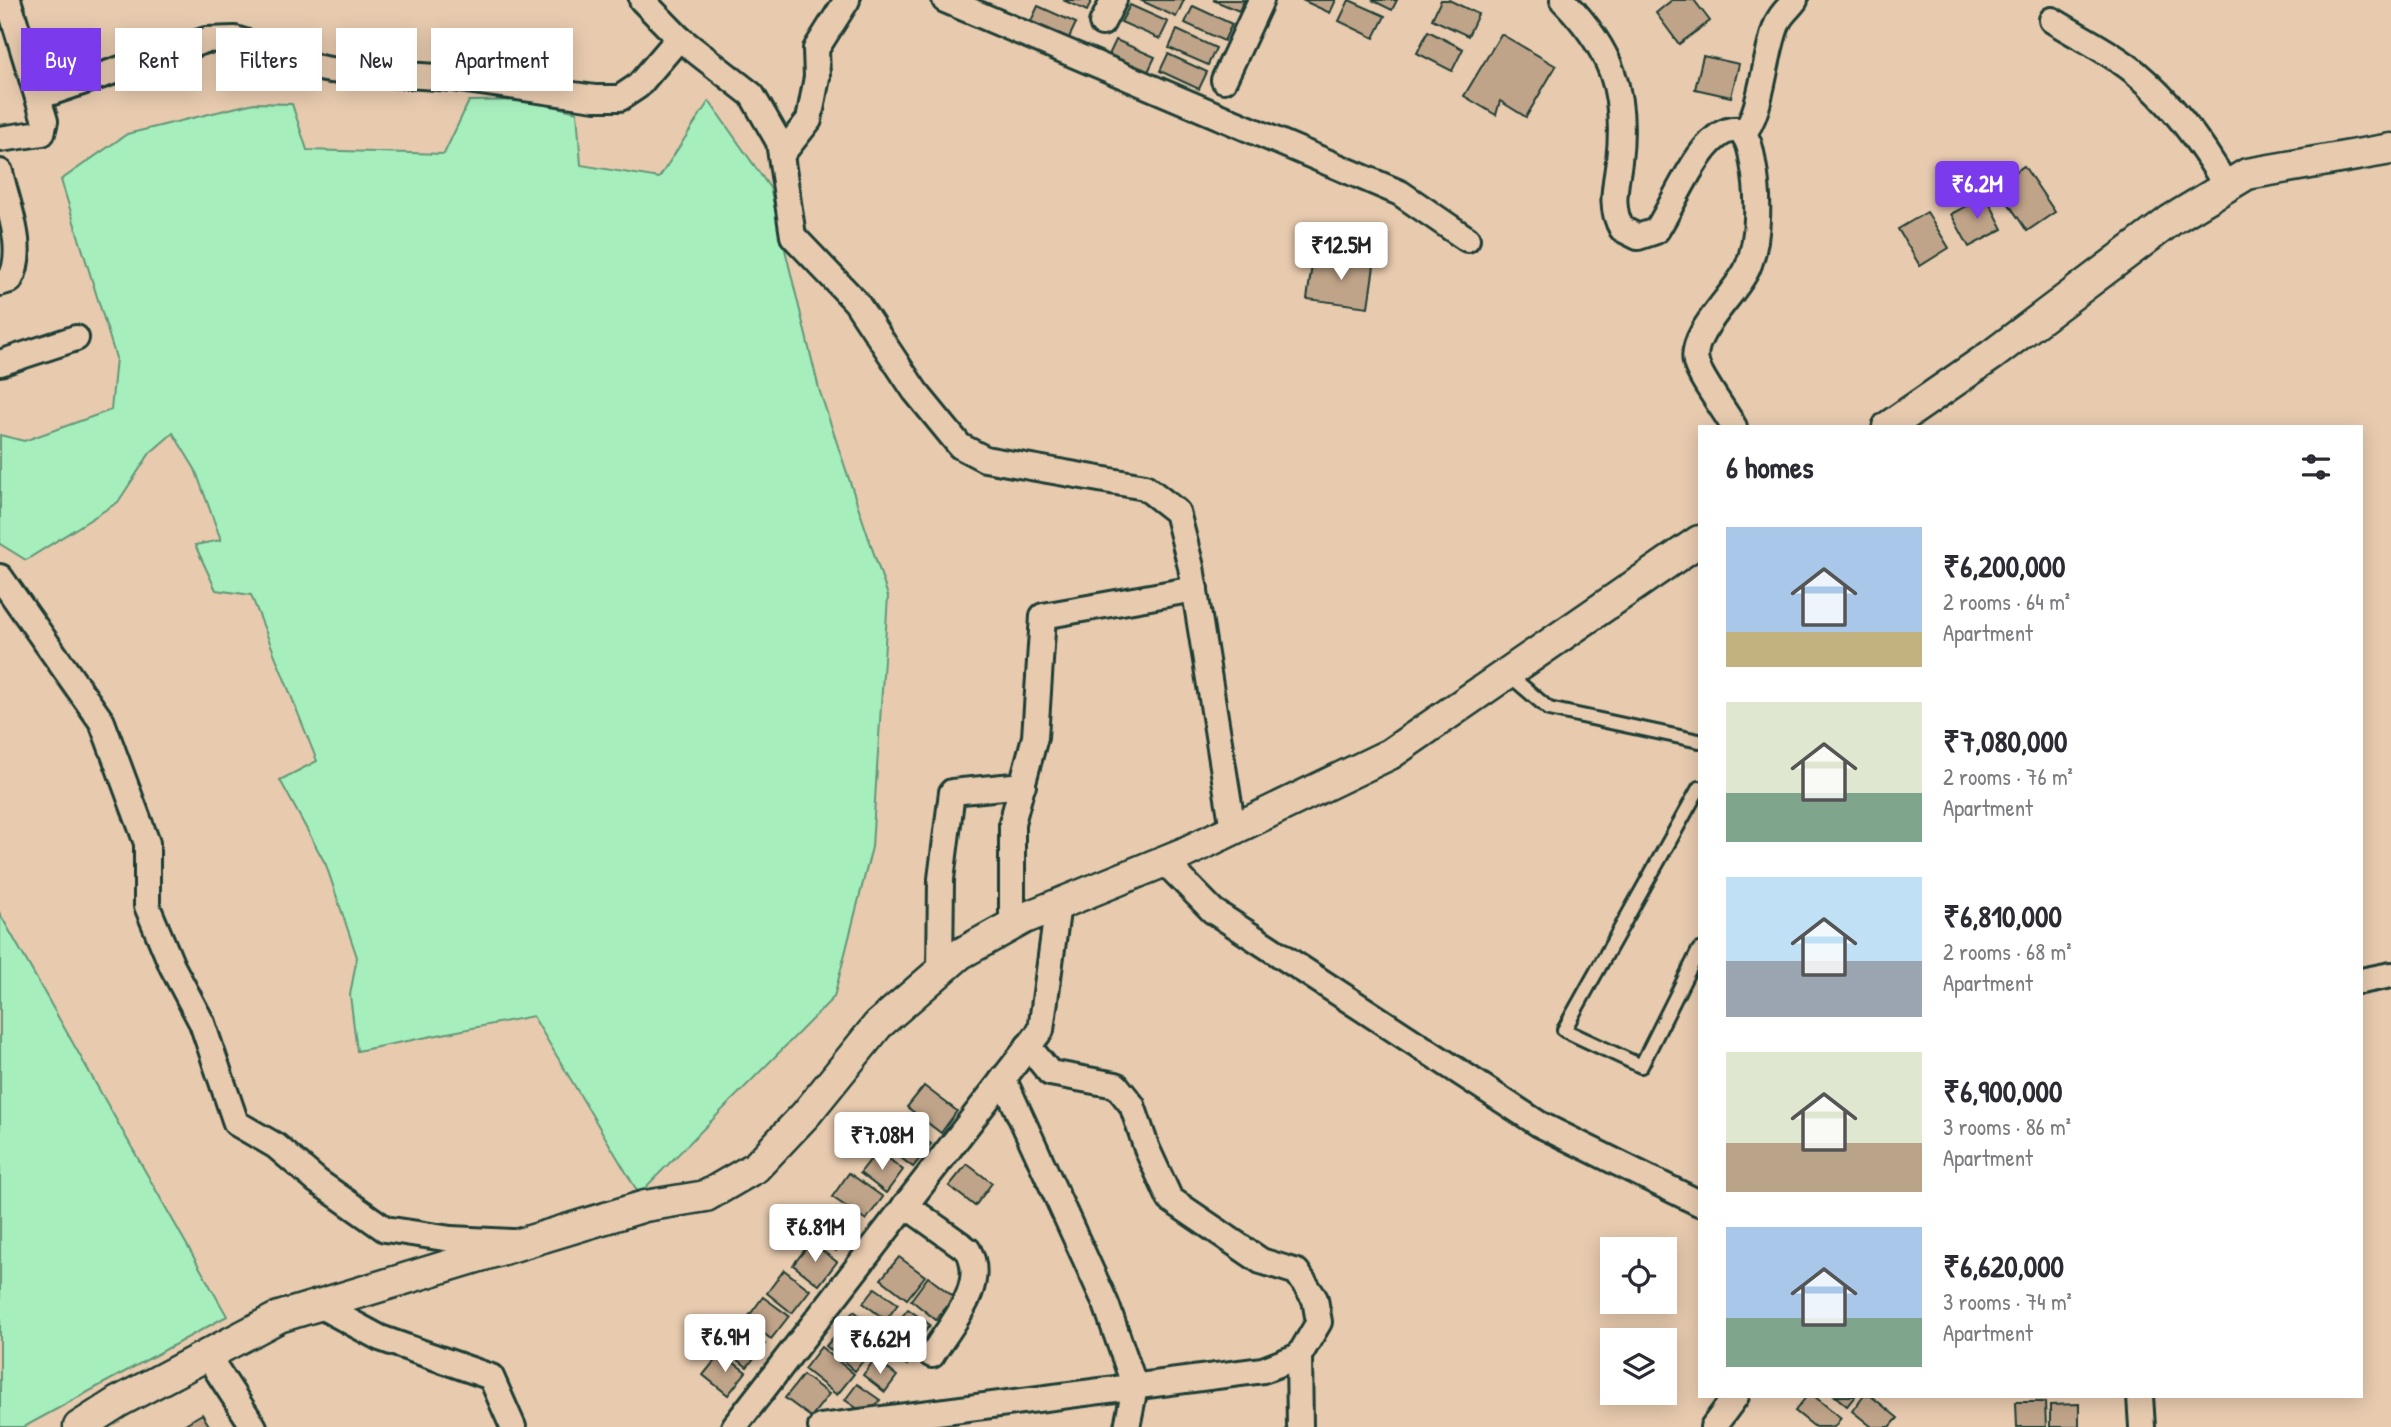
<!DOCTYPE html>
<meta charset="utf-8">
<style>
:root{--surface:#fff;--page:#f7f7f7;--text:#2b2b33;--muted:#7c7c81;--accent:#7c3aed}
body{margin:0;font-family:"Patrick Hand",sans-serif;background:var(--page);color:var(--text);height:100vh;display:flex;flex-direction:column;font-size:26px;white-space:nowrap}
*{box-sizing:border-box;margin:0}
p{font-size:23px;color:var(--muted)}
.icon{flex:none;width:38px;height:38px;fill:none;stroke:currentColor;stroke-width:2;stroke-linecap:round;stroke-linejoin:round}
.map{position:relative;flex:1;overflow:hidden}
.sheet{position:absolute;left:1698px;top:425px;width:665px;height:973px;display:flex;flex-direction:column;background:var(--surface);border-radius:0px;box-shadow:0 4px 18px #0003}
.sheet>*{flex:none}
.guide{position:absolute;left:21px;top:28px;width:665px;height:63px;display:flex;gap:14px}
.fabs{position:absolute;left:1600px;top:1237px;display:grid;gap:14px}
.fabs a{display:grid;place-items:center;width:77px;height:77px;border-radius:0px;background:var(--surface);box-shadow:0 4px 18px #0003;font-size:35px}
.price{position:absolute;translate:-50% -60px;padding:0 16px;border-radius:7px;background:#fff;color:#222;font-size:23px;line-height:46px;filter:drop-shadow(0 2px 4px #0008)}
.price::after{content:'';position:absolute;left:50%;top:42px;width:21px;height:16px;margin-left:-10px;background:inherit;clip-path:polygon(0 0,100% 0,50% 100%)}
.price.active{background:var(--accent);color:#fff}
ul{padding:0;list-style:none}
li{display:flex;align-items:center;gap:21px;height:175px;padding:0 28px}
li span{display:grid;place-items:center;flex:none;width:196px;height:140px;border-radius:0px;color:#555}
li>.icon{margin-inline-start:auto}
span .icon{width:84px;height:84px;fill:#fffc;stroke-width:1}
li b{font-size:30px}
h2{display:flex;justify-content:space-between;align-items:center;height:84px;padding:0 28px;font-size:30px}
.tag{padding:0 24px;border-radius:0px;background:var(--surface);box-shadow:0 4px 18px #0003;font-size:24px;line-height:63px}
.tag.active{background:var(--accent);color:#fff}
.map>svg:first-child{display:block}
.green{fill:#a6efbd;stroke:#629678;stroke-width:2}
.building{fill:#c0a489;stroke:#1f3d34;stroke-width:2}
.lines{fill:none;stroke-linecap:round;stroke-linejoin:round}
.service-casing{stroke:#1f3d34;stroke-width:18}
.minor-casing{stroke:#1f3d34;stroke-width:30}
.tertiary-casing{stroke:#1f3d34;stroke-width:35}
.service{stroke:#e8cbaf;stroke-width:12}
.minor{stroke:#e8cbaf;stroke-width:24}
.tertiary{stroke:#e8cbaf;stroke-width:30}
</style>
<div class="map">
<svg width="2391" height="1427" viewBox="0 0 2391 1427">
<rect width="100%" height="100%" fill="#e8cbaf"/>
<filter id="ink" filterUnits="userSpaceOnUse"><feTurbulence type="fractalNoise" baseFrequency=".0143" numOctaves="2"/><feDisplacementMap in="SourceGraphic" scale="14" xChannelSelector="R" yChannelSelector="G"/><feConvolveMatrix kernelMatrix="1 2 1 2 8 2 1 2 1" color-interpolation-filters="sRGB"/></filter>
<g filter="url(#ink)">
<g class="green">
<path d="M527,100L577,112L581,165L659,178L709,101L770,188L819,389L888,596L872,847L834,997L639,1194L533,1016L357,1051L350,995L357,957L326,865L280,780L317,761L251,595L216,590L195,545L221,540L195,469L173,433L150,453L118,502L26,560L0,544V435L24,441L111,410L116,358L61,180L127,134L254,103L292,104L307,150L444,154L469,101Z"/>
<path d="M0,914L227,1316L24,1427H0Z"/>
</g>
<g class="building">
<path d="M1063,0H1092L1087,11Z"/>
<path d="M1140,0H1184L1176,17Z"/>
<path d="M1213,0H1244L1239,11Z"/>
<path d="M1302,0H1336L1330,13Z"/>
<path d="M1349,0L1385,16L1374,38L1339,21Z"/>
<path d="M1372,0H1397L1392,10Z"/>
<path d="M1441,0H1449L1478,14L1468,36L1432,19Z"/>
<path d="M1672,0H1694L1710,21L1679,44L1656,13Z"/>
<path d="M1130,5L1168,22L1160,39L1121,22Z"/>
<path d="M1038,6L1076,23L1068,40L1030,23Z"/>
<path d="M1193,6L1232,24L1224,41L1185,23Z"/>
<path d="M1177,30L1216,48L1208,65L1169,48Z"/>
<path d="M1428,31L1463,49L1452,71L1417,53Z"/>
<path d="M1501,34L1556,66L1526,117L1500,101L1496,115L1464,96Z"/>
<path d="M1116,40L1155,57L1147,74L1108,57Z"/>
<path d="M1168,54L1207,72L1199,89L1160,71Z"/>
<path d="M1703,56L1739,64L1731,97L1695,89Z"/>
<path d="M2024,166L2055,212L2027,231L1996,185Z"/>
<path d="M1986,196L2003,229L1969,247L1951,214Z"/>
<path d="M1927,212L1949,248L1920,266L1898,229Z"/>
<path d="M1313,258L1374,266L1368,307L1307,299Z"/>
<path d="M924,1086L957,1111L941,1133L907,1107Z"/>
<path d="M898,1119L931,1144L913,1167L880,1142Z"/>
<path d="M878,1150L903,1170L886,1193L860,1173Z"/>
<path d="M967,1164L992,1183L975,1206L949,1186Z"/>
<path d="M849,1173L883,1197L866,1220L832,1197Z"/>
<path d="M828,1209L854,1229L836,1251L810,1232Z"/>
<path d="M811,1242L837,1262L819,1285L793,1265Z"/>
<path d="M899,1257L925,1276L907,1299L881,1279Z"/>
<path d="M784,1270L810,1290L792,1313L767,1293Z"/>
<path d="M928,1277L954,1297L936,1320L911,1300Z"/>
<path d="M875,1288L898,1304L886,1320L863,1303Z"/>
<path d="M763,1297L789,1316L771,1339L746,1320Z"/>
<path d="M908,1309L930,1325L918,1341L896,1324Z"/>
<path d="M854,1311L883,1335L870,1350L841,1325Z"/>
<path d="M740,1325L765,1344L747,1367L722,1347Z"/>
<path d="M838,1332L867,1356L855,1371L826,1346Z"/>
<path d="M896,1333L918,1350L907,1365L884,1348Z"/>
<path d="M821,1347L854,1374L837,1395L804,1369Z"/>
<path d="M721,1353L746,1372L728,1395L703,1375Z"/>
<path d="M875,1359L897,1376L885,1392L863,1375Z"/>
<path d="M803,1375L829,1394L811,1417L785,1398Z"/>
<path d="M857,1384L880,1400L868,1416L845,1400Z"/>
<path d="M1807,1396H1814L1841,1418L1834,1427H1815L1795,1411Z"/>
<path d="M1835,1396H1855L1847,1406Z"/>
<path d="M1863,1396H1871L1898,1418L1890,1427H1872L1852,1411Z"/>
<path d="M2016,1402H2045L2046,1427H2017Z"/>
<path d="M2079,1404V1427H2050V1405Z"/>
<path d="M202,1414L210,1427H180Z"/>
</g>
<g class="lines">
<g class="service-casing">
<g id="service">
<path d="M1508,674L1549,709L1699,741"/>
<path d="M1699,788L1564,1030L1641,1066L1699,950"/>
</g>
</g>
<g class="minor-casing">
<g id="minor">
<path d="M642,0L679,38L752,95L779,142L793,236L856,302L915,391L960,446L985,459L1145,487L1177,512L1191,567L1233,829"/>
<path d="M945,0L1400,193L1467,239"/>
<path d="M1563,0C1612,50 1627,92 1619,161C1616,185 1609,207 1622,229L1638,237L1656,231C1674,206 1703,125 1738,130C1749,136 1751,151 1753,163C1759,194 1760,240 1747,269C1735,295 1689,334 1696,362C1699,377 1726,412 1734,427"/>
<path d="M2052,20C2079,37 2111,52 2135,72C2173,104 2202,144 2226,186"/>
<path d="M1102,23L1114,0"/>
<path d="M1224,80L1261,0"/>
<path d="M38,97L206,40L235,39L257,46L288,62L330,70L452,78L595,98H620L638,86L679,38"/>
<path d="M1743,133C1762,116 1765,49 1778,22C1781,14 1790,7 1795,0"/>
<path d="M0,139L42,133L45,121L8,0"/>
<path d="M782,154L809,120L817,77L816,49L847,0"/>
<path d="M0,172C7,205 27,249 10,280L0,283"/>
<path d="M0,363L76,338"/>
<path d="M0,577L102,722L147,843V906L172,966L202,1023L236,1123L276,1146L317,1181L385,1229L451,1239L512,1242"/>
<path d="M1164,861L1213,911L1539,1124L1699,1203"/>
<path d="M1012,925V823L1035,737L1043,616L1195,589"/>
<path d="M940,971L941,879L952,792L1023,785"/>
<path d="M2361,981L2391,975"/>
<path d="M1028,1046L1050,1073L1116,1085L1132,1105L1147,1149L1170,1199L1261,1261L1297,1272L1315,1299L1319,1322L1299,1356L1300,1427"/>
<path d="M1003,1078L1106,1304L1135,1387L1127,1427"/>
<path d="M905,1205L968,1250C988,1286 950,1325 932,1355"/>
<path d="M319,1305L380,1338L491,1377L513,1427"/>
<path d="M207,1355L254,1427"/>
<path d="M2140,1396L2142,1427"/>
<path d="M734,1427L1041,1030L1058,904"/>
<path d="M821,1427L1263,1370L1299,1356"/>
<path d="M1713,1427L1736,1396"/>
</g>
</g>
<g class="tertiary-casing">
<g id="tertiary">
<path d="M1888,427L1992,355L2171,220L2247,174L2391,149"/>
<path d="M79,1427L118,1402L279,1317L645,1206L706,1196L756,1167L806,1114L878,1025L960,954L1025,918L1182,854L1390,754L1699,541"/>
</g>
</g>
<use href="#service" class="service"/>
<use href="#minor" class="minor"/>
<use href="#tertiary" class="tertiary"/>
</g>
</g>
</svg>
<div class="fabs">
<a><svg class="icon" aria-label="locate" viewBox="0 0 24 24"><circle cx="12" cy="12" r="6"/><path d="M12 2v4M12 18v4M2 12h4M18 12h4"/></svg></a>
<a><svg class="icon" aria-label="layers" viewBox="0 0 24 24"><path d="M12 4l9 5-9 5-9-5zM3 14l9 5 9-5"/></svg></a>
</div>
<b class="price active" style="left:1977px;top:221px">₹6.2M</b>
<b class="price" style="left:1341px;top:282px">₹12.5M</b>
<b class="price" style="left:882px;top:1172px">₹7.08M</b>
<b class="price" style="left:815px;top:1264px">₹6.81M</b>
<b class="price" style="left:725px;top:1374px">₹6.9M</b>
<b class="price" style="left:880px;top:1376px">₹6.62M</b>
<div class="guide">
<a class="tag active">Buy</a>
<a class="tag">Rent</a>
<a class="tag">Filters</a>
<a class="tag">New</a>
<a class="tag">Apartment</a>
</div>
<section class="sheet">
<h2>6 homes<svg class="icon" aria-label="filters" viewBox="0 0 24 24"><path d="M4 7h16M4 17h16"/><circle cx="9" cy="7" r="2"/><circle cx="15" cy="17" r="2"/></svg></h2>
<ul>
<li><span style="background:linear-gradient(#a9c7e8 75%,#c2b280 0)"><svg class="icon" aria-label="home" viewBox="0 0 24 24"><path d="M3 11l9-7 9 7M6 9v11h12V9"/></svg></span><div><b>₹6,200,000</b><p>2 rooms · 64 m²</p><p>Apartment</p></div></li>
<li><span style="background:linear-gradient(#dfe7d0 65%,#7fa58c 0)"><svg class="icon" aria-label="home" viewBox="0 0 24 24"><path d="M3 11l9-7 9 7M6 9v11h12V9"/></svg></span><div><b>₹7,080,000</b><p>2 rooms · 76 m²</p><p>Apartment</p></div></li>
<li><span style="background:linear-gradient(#bfe0f5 60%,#9aa5b1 0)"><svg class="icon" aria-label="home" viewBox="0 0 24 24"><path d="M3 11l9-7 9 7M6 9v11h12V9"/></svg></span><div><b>₹6,810,000</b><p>2 rooms · 68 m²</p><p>Apartment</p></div></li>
<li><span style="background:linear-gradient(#dfe7d0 65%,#b9a48a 0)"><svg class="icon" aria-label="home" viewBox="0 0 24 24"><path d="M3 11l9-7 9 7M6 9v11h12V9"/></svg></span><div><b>₹6,900,000</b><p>3 rooms · 86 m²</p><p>Apartment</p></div></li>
<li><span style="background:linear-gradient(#a9c7e8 65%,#7fa58c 0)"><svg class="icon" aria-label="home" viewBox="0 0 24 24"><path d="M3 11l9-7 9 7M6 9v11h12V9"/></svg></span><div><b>₹6,620,000</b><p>3 rooms · 74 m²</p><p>Apartment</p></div></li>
</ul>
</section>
</div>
